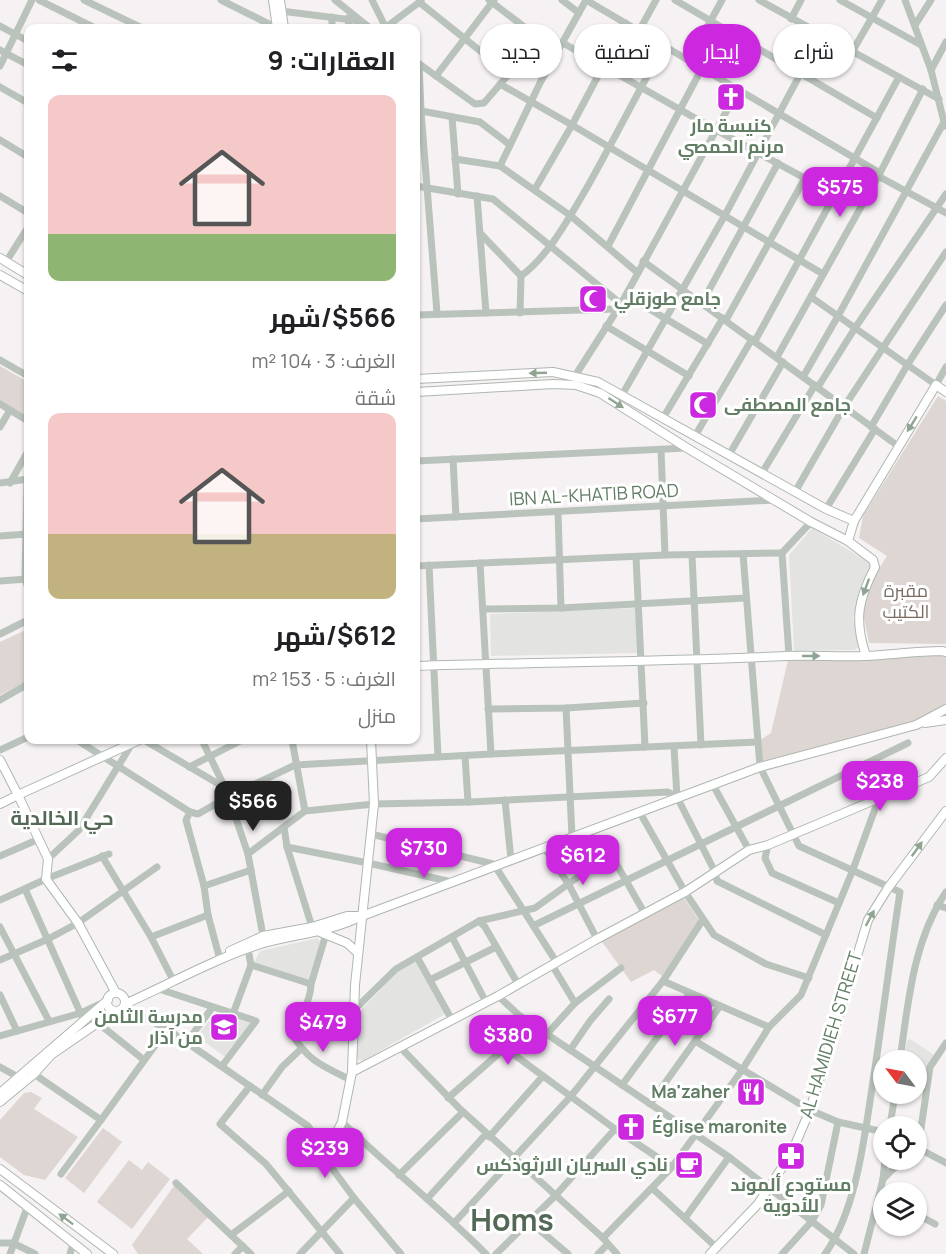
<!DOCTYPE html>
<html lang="ar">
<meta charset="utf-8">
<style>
:root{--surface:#fff;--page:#f6f6f6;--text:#202124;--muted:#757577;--accent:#cb28e0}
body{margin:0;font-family:Manrope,Cairo,sans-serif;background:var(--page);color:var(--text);direction:rtl;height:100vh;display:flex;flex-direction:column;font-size:22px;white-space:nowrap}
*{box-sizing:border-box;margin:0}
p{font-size:20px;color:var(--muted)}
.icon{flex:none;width:33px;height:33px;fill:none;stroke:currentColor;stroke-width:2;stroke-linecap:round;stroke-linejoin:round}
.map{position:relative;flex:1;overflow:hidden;direction:ltr}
.side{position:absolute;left:24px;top:24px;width:396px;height:720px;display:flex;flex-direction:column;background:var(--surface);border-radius:12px;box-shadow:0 2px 4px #0004;direction:rtl}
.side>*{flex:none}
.hud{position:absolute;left:438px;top:24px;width:417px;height:54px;direction:rtl;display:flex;gap:12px}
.needle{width:39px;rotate:302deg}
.controls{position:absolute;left:873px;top:1050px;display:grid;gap:12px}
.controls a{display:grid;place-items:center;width:54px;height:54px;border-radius:50%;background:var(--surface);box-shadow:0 2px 4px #0004;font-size:30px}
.price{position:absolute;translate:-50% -51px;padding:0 14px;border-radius:12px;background:var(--accent);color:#fff;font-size:20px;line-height:39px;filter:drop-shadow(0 2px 3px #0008)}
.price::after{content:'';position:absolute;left:50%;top:36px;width:18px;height:14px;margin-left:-9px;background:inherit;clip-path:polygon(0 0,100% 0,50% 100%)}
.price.selected{background:#222;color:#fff}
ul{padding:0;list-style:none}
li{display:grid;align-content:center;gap:12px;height:318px;padding:0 24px}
li span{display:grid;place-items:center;height:186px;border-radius:12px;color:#555}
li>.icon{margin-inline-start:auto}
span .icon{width:108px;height:108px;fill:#fffc;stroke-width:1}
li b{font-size:26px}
h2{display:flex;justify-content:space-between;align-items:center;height:72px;padding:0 24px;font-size:26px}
.pill{padding:0 21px;border-radius:27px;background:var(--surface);box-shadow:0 2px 4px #0004;font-size:21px;line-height:54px}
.pill.selected{background:var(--accent);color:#fff}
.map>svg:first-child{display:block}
.built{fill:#e3e4e2}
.green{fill:#ddd6d3}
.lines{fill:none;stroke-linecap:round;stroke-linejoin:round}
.major-casing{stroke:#aeb7af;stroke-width:10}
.minor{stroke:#bac3bb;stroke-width:7}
.major{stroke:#fff;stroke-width:8}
.oneway{fill:#90a492}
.labels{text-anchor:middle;stroke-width:6;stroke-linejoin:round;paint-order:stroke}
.poi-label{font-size:18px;font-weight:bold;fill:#617d64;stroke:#fff;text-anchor:start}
.street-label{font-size:18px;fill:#617d64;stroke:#fff}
.park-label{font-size:18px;fill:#7a6e64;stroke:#fff}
.neighbourhood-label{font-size:20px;font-weight:bold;fill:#536855;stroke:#fff}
.town-label{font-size:30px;font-weight:bold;fill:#536855;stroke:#fff}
</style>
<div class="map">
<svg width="946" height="1254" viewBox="0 0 946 1254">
<rect width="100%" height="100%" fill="#f6f2f3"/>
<g class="built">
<path d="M812,528L869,562L870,566L860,587L853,618L859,641V647L854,650L794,651L789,555Z"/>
<path d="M635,608L638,653L491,656L490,614Z"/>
<path d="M318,938L320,942L308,981L254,963L260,951Z"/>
<path d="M416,961L447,1013L362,1061L357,1059L356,1053L361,1010L399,971Z"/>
<path d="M218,1013L251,1023L225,1057L197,1036L214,1015Z"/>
<path d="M910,1039L934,1055L927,1067L922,1091L917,1090L916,1060H904L907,1040Z"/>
</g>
<g class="green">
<path d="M0,366L28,382V418L0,401Z"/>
<path d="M938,396L946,401V644L869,643L863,613L870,583L887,556L859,538L863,516Z"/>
<path d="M28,629V681L0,695V642Z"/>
<path d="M946,652V709L916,725L760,767L757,742L771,733L789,656Z"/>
<path d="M684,898L699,920L662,976L654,970L631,982L600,939Z"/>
<path d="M31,1092L42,1098L34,1109L78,1137L45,1180L24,1175L0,1157V1120L24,1093Z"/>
<path d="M103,1128L122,1142L84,1193L65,1178Z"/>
<path d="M129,1160L142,1170L148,1162L170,1179L132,1229L97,1202Z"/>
<path d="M176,1183L210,1215L187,1239L203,1254H138L132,1245Z"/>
</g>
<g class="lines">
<g class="major-casing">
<g id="major">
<path d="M273,0L277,28"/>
<path d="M280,0L284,28"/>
<path d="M0,258L28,275"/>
<path d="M0,275L28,291"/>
<path d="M416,379L553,372L598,382L826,509L854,521"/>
<path d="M416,392L553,384L576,385L600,393L687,448L811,522L848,541"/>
<path d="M866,656C854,620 858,600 875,567L873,560L848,541L854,521L936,385L946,392"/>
<path d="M416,666C539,662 664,662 787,656C813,655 839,657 865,656C890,655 916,651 942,651L946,652"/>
<path d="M925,723L946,720"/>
<path d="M0,760L18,795L139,740"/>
<path d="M0,804L18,795L48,859L46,879L78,923L116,993"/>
<path d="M320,932L347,943L358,953"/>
<path d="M230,951L263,936L312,927L347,916H358"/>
<circle cx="116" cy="1002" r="9"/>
<path d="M125,1004C170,984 218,957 264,943C297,934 330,932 362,916L760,767L916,725L946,709"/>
<path d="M352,1072L498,996L597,939L685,892L749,850L768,845L929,777L946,758"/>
<path d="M0,1093L108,1000"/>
<path d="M0,1102L34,1074L51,1055L115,1011"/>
<path d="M327,1151L342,1122L352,1072L355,985L374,804L371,740"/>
<path d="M0,1169L113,1254"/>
<path d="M0,1185L87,1254"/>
<path d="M710,1254L758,1204L791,1154L810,1110L868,920L888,888L946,811"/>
</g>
</g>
<g class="minor">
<path d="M39,0L95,28"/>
<path d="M84,0L142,28"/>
<path d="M221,0L277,28"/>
<path d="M335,0L370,28"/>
<path d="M372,0L386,28"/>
<path d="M489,0L557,52"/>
<path d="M562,0L579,13"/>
<path d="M586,0L880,173"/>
<path d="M675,0L877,118"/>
<path d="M759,0L939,99"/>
<path d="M840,0L921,45"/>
<path d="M905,0L931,70L945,126"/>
<path d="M419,2L509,74"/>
<path d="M281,11L360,21"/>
<path d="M332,17V28"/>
<path d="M348,18L349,28"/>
<path d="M791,19L801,0"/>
<path d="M915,25L931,0"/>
<path d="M0,26L28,41"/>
<path d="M385,28L421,1"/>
<path d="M639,31L656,0"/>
<path d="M563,43L716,130L836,195"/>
<path d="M0,50L28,65"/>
<path d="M852,52L882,0"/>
<path d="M689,60L722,0"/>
<path d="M418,63L475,104L484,103L539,39"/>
<path d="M419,64L421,111L437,313"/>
<path d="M0,66L32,0"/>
<path d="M931,70L946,42"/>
<path d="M436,76L494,0"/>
<path d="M500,84L572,125L823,274"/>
<path d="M0,87L28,103"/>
<path d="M416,110L480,122L510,145"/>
<path d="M452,117L458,194"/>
<path d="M0,140L28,157"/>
<path d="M455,159L500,166L571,216L638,273"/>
<path d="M500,166L540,83L586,0"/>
<path d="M878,176L946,213"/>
<path d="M416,186L493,199L621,304"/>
<path d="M535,189L572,125L626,23"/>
<path d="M0,196L28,213"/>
<path d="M477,196L486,313"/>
<path d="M480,233L521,276C547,257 566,223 582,196C611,146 636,95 664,46"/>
<path d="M608,246L702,68"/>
<path d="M643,261L898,446"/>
<path d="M6,262L28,227"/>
<path d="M626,295L708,344"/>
<path d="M811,297L936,385L946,367"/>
<path d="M702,303L778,163"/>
<path d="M520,313L521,276"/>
<path d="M416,315L616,309"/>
<path d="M726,320L805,178"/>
<path d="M606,326L689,376"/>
<path d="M755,341L899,77"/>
<path d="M777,357L880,173L923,89"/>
<path d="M0,360L28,376"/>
<path d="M575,376L621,304L738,90"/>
<path d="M803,377L838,316L944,122"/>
<path d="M818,387L855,328L946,194"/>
<path d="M622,395L725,215L821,35"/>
<path d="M0,404L28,421"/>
<path d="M663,418L723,318"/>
<path d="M0,427L10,410"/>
<path d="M871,427L908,364L946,305"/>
<path d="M695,436L752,339"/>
<path d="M661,450L665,555"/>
<path d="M729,455L783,362"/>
<path d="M453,459L456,517"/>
<path d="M416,461L687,448"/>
<path d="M762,473L815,385"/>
<path d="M28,476L27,479L25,579L28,588"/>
<path d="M0,483L28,479"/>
<path d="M10,483L28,451"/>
<path d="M795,492L844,407L946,252"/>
<path d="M826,509L875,429"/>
<path d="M558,512L561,608"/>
<path d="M416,519L774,500"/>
<path d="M0,536L27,534"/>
<path d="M743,554L760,767L799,846L900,892C890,958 882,1023 872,1088C864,1140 856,1211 825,1254"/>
<path d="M692,556L701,745"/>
<path d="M636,557L645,747"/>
<path d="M480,563L491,754"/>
<path d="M429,565L438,757"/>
<path d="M416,566L665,555L782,553"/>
<path d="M0,581L27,579"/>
<path d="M483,609L561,608L746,598"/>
<path d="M0,634L28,620"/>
<path d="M789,656L782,553L811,522"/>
<path d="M0,700L28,684"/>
<path d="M566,708L572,837"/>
<path d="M488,709L566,708L644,703"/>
<path d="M77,740L190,812L198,814L228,797L295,765L491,754L757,742"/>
<path d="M144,740L222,786"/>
<path d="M202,740L227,792L248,854L263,936"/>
<path d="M292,740L305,811"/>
<path d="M674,747L677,797L715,872L717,881L826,935"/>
<path d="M0,750L28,737"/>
<path d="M465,756L468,802"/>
<path d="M189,767L242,740"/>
<path d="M713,785L749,850"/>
<path d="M505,800L511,860"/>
<path d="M639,811L685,892L714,935L766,964L809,978"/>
<path d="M190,812L186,820L204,886L208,915L219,956"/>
<path d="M284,827L287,847L312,927"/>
<path d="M371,834L497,865"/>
<path d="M768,845L765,858L772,873L839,903"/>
<path d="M287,847L368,863L452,882"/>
<path d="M544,847L569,885L597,939"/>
<path d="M248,854L305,811L374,804L470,802L668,792L677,797"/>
<path d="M0,856L39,839"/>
<path d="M102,856L151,937L172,978"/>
<path d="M48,859L79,830L133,742"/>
<path d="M495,866L557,963"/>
<path d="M204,886L251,870"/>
<path d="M25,889L84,1021"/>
<path d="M0,900L46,879L109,854"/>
<path d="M937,905L946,908"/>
<path d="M479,921L485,927L518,984"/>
<path d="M535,925L908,743"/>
<path d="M0,927L49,1021"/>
<path d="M326,934L311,984C311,1000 300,1018 290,1031C308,1061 320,1065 351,1080"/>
<path d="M151,937L208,915"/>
<path d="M452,937L486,1002"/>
<path d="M417,957L452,1020"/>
<path d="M0,960L48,939L78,923L157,867"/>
<path d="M251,965L311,984"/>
<path d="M552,965L575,1003"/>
<path d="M430,980L496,947"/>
<path d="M663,981L769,1027"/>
<path d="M159,989L256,1021L222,1066"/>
<path d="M0,995L17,1031"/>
<path d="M498,996L520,1016L729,1157L854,1254"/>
<path d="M124,1008L167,1029L308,1126L327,1151L326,1160L354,1198L401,1254"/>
<path d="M354,1010L396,969L479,921L535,908L585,872L613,858L645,914"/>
<path d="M233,1014L251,965L248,949"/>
<path d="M98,1023L144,1060"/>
<path d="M547,1034L575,1003L621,968"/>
<path d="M0,1036L81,1013L100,1004"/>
<path d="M695,1041L810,1110L838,1122L884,1132"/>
<path d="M186,1043L212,1008"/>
<path d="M400,1047L459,1108L603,1238L617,1254"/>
<path d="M570,1050L590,1021L609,999"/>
<path d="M900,1060C908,1003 913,941 946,892"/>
<path d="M0,1067L18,1077"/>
<path d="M34,1074L101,1120L167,1029"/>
<path d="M622,1085L690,993"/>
<path d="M250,1086L220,1124L266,1164L340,1254"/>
<path d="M262,1095L282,1067L301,1049"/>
<path d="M448,1098L505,1048L615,1129L672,1167"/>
<path d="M650,1104L720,1006"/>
<path d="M342,1122C389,1167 440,1208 486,1254"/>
<path d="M890,1126L895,1094"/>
<path d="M489,1137L543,1076"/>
<path d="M916,1145L919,1142L930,1067L946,1043"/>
<path d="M916,1147L946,1163"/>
<path d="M61,1174L101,1120"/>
<path d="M399,1175L463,1112"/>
<path d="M883,1179L902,1160"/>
<path d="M176,1183L251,1254"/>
<path d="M652,1188L717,1248"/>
<path d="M427,1199L486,1134"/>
<path d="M916,1214L935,1224"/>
<path d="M685,1218L729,1157"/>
<path d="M529,1221L568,1254"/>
<path d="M454,1223L571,1096L663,981L702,921"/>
<path d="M231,1235L289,1191"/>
<path d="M603,1238L672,1167L742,1070L769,1027L801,995L852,872L879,798"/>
<path d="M0,1243H13L35,1254"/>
<path d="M10,1254L27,1208"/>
<path d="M70,1254L73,1244"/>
<path d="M235,1254L243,1246"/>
<path d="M300,1254L354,1198"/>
<path d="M496,1254L555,1196L615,1129"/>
<path d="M598,1254L607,1245"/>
<path d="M782,1254L812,1221L821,1205L838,1122"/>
<path d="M864,1254L883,1179L885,1160"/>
</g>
<use href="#major" class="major"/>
</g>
<defs><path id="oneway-solid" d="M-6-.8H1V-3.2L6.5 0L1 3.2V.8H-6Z" transform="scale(1.5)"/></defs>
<g class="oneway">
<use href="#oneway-solid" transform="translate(538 373) rotate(178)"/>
<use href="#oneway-solid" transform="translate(616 403) rotate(33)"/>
<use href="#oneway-solid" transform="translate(912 424) rotate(122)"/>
<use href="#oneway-solid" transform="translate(866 587) rotate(110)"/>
<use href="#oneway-solid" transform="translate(811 656)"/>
<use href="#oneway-solid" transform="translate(917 849) rotate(-54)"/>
<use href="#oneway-solid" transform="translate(870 918) rotate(-62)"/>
<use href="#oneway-solid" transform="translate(66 1219) rotate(-143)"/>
</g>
<defs>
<g id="church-square" transform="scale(1.5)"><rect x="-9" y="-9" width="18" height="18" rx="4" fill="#cb28e0" stroke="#fff"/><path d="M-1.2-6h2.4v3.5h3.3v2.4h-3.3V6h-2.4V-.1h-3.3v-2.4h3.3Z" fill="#fff"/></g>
<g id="mosque-square" transform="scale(1.5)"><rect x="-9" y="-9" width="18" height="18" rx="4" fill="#cb28e0" stroke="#fff"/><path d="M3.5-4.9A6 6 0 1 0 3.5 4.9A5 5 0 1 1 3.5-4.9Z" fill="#fff"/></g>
<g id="school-square" transform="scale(1.5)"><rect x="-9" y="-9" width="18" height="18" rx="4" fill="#cb28e0" stroke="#fff"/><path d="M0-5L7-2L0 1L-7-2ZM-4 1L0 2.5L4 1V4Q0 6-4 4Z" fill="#fff"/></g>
<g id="restaurant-square" transform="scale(1.5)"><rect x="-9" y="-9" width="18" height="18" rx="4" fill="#cb28e0" stroke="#fff"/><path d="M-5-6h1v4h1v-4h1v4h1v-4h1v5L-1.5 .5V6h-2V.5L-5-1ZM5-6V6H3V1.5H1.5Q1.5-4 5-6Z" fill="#fff"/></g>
<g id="pharmacy-square" transform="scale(1.5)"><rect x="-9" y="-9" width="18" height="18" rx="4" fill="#cb28e0" stroke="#fff"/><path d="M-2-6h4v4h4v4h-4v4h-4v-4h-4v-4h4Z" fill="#fff"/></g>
<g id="cafe-square" transform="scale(1.5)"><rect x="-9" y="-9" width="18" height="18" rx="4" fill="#cb28e0" stroke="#fff"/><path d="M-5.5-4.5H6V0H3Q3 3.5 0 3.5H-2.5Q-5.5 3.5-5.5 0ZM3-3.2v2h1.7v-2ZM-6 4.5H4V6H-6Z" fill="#fff"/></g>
</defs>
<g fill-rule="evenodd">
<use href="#church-square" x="731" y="97"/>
<use href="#mosque-square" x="593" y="299"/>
<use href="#mosque-square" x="703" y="405"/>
<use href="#school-square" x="224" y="1027"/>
<use href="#restaurant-square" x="751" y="1092"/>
<use href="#church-square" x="631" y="1127"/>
<use href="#pharmacy-square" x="791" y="1156"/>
<use href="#cafe-square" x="689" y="1165"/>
</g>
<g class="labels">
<g class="poi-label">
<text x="731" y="132" text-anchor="middle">كنيسة مار<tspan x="731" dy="21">مرنم الحمصي</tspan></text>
<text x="614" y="305">جامع طوزقلي</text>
<text x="724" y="411">جامع المصطفى</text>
<text x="203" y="1023" text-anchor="end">مدرسة الثامن<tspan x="203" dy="21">من آذار</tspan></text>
<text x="730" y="1098" text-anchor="end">Ma'zaher</text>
<text x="652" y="1133">Église maronite</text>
<text x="668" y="1171" text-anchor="end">نادي السريان الارثوذكس</text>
<text x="791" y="1191" text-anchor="middle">مستودع ألموند<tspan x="791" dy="21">للأدوية</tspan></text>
</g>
<g class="street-label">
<text transform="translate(594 495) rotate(-3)" y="6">IBN AL-KHATIB ROAD</text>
<text transform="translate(831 1035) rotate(-73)" y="6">AL HAMIDIEH STREET</text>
</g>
<g class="park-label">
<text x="906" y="597">مقبرة<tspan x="906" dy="21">الكتيب</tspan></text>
</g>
<g class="neighbourhood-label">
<text x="62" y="825">حي الخالدية</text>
</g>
<g class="town-label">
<text x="512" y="1231">Homs</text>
</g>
</g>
</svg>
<div class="controls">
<a><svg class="needle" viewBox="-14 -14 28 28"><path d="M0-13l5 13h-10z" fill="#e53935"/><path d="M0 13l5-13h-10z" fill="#757577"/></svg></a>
<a><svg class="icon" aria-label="locate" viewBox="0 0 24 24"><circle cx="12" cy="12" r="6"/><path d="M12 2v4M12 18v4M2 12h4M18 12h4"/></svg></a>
<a><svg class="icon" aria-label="layers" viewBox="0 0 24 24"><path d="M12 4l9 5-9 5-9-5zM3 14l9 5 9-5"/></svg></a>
</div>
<b class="price" style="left:840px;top:218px">$575</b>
<b class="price" style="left:880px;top:812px">$238</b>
<b class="price selected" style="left:253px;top:832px">$566</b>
<b class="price" style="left:424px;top:879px">$730</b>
<b class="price" style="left:583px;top:886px">$612</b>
<b class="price" style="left:675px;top:1047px">$677</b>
<b class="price" style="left:323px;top:1053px">$479</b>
<b class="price" style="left:508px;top:1066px">$380</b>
<b class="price" style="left:325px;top:1179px">$239</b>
<div class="hud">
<a class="pill">شراء</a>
<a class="pill selected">إيجار</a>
<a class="pill">تصفية</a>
<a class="pill">جديد</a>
</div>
<section class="side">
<h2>العقارات: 9<svg class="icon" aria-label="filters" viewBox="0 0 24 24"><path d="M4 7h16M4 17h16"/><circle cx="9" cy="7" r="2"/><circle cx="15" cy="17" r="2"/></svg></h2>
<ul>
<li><span style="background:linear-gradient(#f6c9c9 75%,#8fb573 0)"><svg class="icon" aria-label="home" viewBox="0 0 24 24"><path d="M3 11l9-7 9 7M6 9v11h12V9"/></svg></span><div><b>$566/شهر</b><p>الغرف: 3 · 104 m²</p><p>شقة</p></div></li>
<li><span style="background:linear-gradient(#f6c9c9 65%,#c2b280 0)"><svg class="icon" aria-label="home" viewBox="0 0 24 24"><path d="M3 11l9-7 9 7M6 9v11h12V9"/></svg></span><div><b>$612/شهر</b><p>الغرف: 5 · 153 m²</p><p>منزل</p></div></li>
</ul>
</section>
</div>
